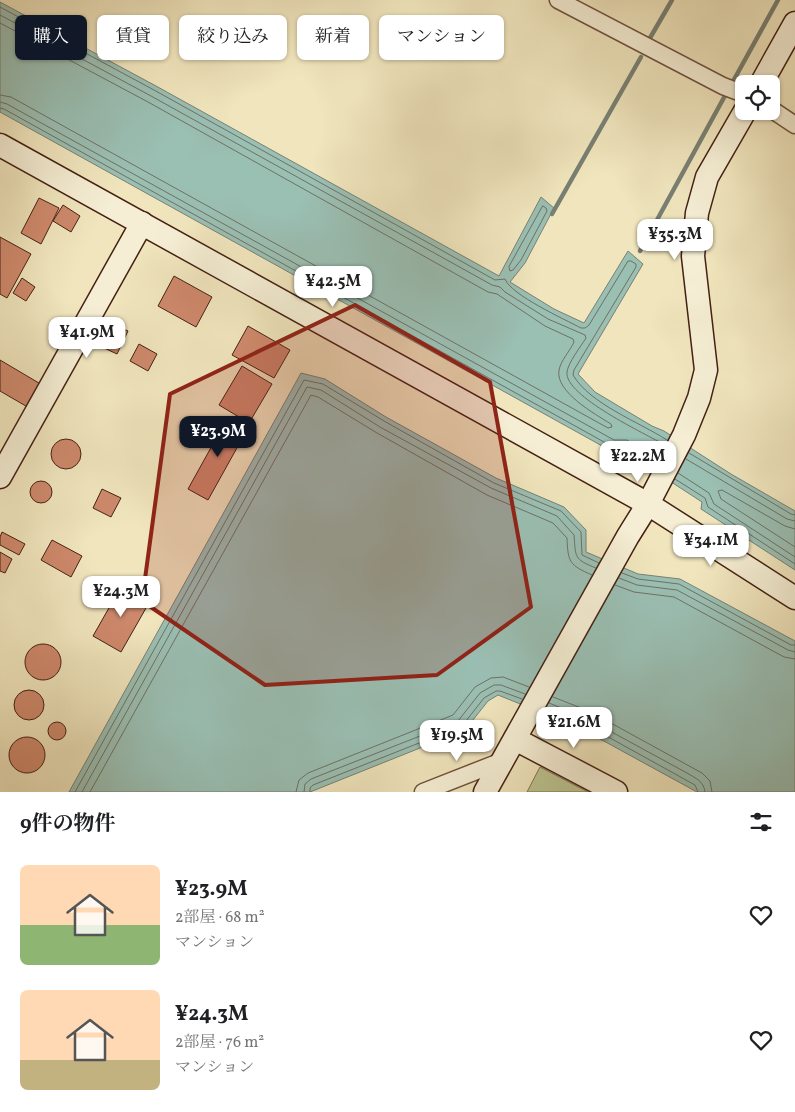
<!DOCTYPE html>
<html lang="ja">
<meta charset="utf-8">
<style>
:root{--surface:#fff;--page:#f2f2f2;--text:#202124;--muted:#757577;--accent:#111827}
body{margin:0;font-family:Vollkorn,"Noto Serif JP",serif;background:var(--page);color:var(--text);height:100vh;display:flex;flex-direction:column;font-size:19px;white-space:nowrap}
*{box-sizing:border-box;margin:0}
p{font-size:16px;color:var(--muted)}
.icon{flex:none;width:28px;height:28px;fill:none;stroke:currentColor;stroke-width:2;stroke-linecap:round;stroke-linejoin:round}
.map{position:relative;height:792px;overflow:hidden}
.panel{display:flex;flex-direction:column;background:var(--surface);flex:1}
.panel>*{flex:none}
.banner{position:absolute;left:15px;top:15px;width:500px;height:45px;display:flex;gap:10px}
.tools{position:absolute;left:735px;top:75px;display:grid;gap:10px}
.tools a{display:grid;place-items:center;width:45px;height:45px;border-radius:8px;background:var(--surface);box-shadow:0 1px 4px #0004;font-size:25px}
.price{position:absolute;translate:-50% -42px;padding:0 11px;border-radius:10px;background:#fff;color:#222;font-size:16px;line-height:32px;filter:drop-shadow(0 1px 2px #0008)}
.price::after{content:'';position:absolute;left:50%;top:30px;width:15px;height:11px;margin-left:-8px;background:inherit;clip-path:polygon(0 0,100% 0,50% 100%)}
.price.selected{background:var(--accent);color:#fff}
ul{padding:0;list-style:none}
li{display:flex;align-items:center;gap:15px;height:125px;padding:0 20px}
li span{display:grid;place-items:center;flex:none;width:140px;height:100px;border-radius:8px;color:#555}
li>.icon{margin-inline-start:auto}
span .icon{width:60px;height:60px;fill:#fffc;stroke-width:1}
li b{font-size:21px}
h2{display:flex;justify-content:space-between;align-items:center;height:60px;padding:0 20px;font-size:21px}
.chip{padding:0 18px;border-radius:8px;background:var(--surface);box-shadow:0 1px 4px #0004;font-size:18px;line-height:45px}
.chip.selected{background:var(--accent);color:#fff}
.map>svg:first-child{display:block}
.green{fill:#bbc490;stroke:#807252}
.water{fill:#9abfb3;stroke:#788073}
.lines{fill:none;stroke-linecap:round;stroke-linejoin:round}
.shore{stroke:#707064;stroke-width:1}
.stream{stroke:#788073;stroke-width:4.5}
.building{fill:#ce896c;stroke:#452114}
.street-casing{stroke:#70523e;stroke-width:19}
.secondary-casing{stroke:#452114;stroke-width:25}
.street{stroke:#f5eed4;stroke-width:16}
.secondary{stroke:#f5eed4;stroke-width:22}
.marked{fill:#8f2418;fill-opacity:0.2;stroke:#8f2418;stroke-width:4;stroke-linejoin:round}
</style>
<div class="map">
<svg width="795" height="792" viewBox="0 0 795 792">
<rect width="100%" height="100%" fill="#f0e5bd"/>
<filter id="stains"><feTurbulence type="fractalNoise" baseFrequency=".004" numOctaves="4"/><feColorMatrix values="0 0 0 0 .2 0 0 0 0 .09 0 0 0 0 .02 0 0 0 .5 -.17"/></filter>
<radialGradient id="worn" r=".72"><stop offset=".6" stop-color="#630" stop-opacity="0"/><stop offset="1" stop-color="#630" stop-opacity=".3"/></radialGradient>
<path class="green" d="M540,767L588,792H527Z"/>
<g class="water">
<path d="M0,2L156,86L499,276L541,197L554,208L525,263L510,282L554,309L584,323L628,251L643,264L578,374L595,392L652,426L664,431L731,474L795,511V570L701,509L702,502L622,450L613,452L0,112Z"/>
<path d="M301,373L325,379L386,417L496,478L564,507L586,530V552L638,574L680,579L795,641V792H697L580,728L498,695L488,701L465,730L310,792H69Z"/>
</g>
<g class="lines">
<g class="shore">
<path d="M0,7L154,90L495,280L505,279C511,295 564,319 581,328H585L589,325L628,261H631L636,264V267L574,370L573,375C590,404 639,422 667,440"/>
<path d="M0,15L151,96L492,285L500,287L505,292L548,319L585,335L586,338C581,346 568,363 567,372C564,396 646,434 665,445"/>
<path d="M0,23L148,102L488,292L497,294L545,326L573,339L574,342C570,351 561,360 559,370C555,392 595,414 611,424L612,427L608,428L11,97L0,95"/>
<path d="M0,102L7,104L614,440H627L657,460"/>
<path d="M0,108L4,109L613,447L625,446L654,466"/>
<path d="M543,206L546,208L547,211L521,260L513,270L510,271L509,267Z"/>
<path d="M689,453L791,514L795,515"/>
<path d="M686,459L787,519L795,521"/>
<path d="M678,473L709,493L714,504L795,557"/>
<path d="M675,479L705,498L708,507L795,564"/>
<path d="M795,529L785,526L722,490L718,491L721,499L795,547"/>
<path d="M622,573L638,579L679,584L791,645H795"/>
<path d="M619,578L637,585L677,590L788,650L795,652"/>
<path d="M615,585L634,592L674,597L784,657L795,659"/>
<path d="M553,697L589,711L702,773L710,781L712,792"/>
<path d="M549,703L586,718L687,773C695,778 704,781 705,792"/>
<path d="M546,709L583,723L695,785L698,792"/>
<path d="M75,792L304,380L323,384L384,421L494,483L561,511L581,532L582,555L599,563"/>
<path d="M82,792L307,387L321,390L380,427L491,488L557,516L574,535C576,557 573,559 596,568"/>
<path d="M90,792L311,395L318,397L377,433L487,495L553,523L567,538C568,562 569,565 592,575"/>
<path d="M296,792L299,780L308,773L453,715L475,687L491,678L503,677L529,687"/>
<path d="M304,792L305,784L311,779L458,721L480,693L494,685H501L525,694"/>
<path d="M310,792V788L313,785L462,726L484,698L496,691H500L522,699"/>
</g>
<g class="stream">
<path d="M650,38L672,0"/>
<path d="M731,85L778,0"/>
<path d="M552,214L641,57"/>
<path d="M640,251L727,92"/>
</g>
</g>
<g class="building">
<path d="M39,198L59,208L41,244L21,233Z"/>
<path d="M63,205L80,216L71,232L53,221Z"/>
<path d="M0,237L31,254L7,298L0,294Z"/>
<path d="M174,276L212,297L196,327L158,306Z"/>
<path d="M22,278L35,287L26,301L13,293Z"/>
<path d="M112,324L128,331L117,354L102,347Z"/>
<path d="M248,326L290,350L274,378L232,355Z"/>
<path d="M139,344L157,354L148,371L130,361Z"/>
<path d="M0,360L44,386L31,409L0,391Z"/>
<path d="M242,366L272,384L249,423L219,405Z"/>
<path d="M228,417L248,428L208,500L188,489Z"/>
<circle cx="66" cy="454" r="15"/>
<circle cx="41" cy="492" r="11"/>
<path d="M102,489L121,498L111,517L93,508Z"/>
<path d="M2,532L25,544L19,555L0,545V537Z"/>
<path d="M52,540L82,556L71,577L41,560Z"/>
<path d="M0,552L12,559L5,573L0,571Z"/>
<path d="M122,585L150,601L121,652L93,636Z"/>
<circle cx="43" cy="662" r="18"/>
<circle cx="29" cy="705" r="15"/>
<circle cx="57" cy="731" r="9"/>
<circle cx="27" cy="755" r="18"/>
</g>
<g class="lines">
<g class="street-casing">
<g id="street">
<path d="M558,0L723,86L744,94"/>
<path d="M771,109L795,125"/>
<path d="M423,792L502,761"/>
</g>
</g>
<g class="secondary-casing">
<g id="secondary">
<path d="M761,84L795,23"/>
<path d="M0,145L648,504L795,598"/>
<path d="M0,477L142,223"/>
<path d="M515,739L616,792"/>
<path d="M485,792L628,536L648,504L684,435L699,398L706,370L693,256L697,213L707,177L745,111"/>
</g>
</g>
<use href="#street" class="street"/>
<use href="#secondary" class="secondary"/>
</g>
<path class="marked" d="M355,305L490,382L531,607L437,675L265,685L142,601L170,394Z"/>
<rect width="100%" height="100%" filter="url(#stains)"/>
<rect width="100%" height="100%" fill="url(#worn)"/>
</svg>
<div class="tools">
<a><svg class="icon" aria-label="locate" viewBox="0 0 24 24"><circle cx="12" cy="12" r="6"/><path d="M12 2v4M12 18v4M2 12h4M18 12h4"/></svg></a>
</div>
<b class="price" style="left:675px;top:261px">¥35.3M</b>
<b class="price" style="left:333px;top:308px">¥42.5M</b>
<b class="price" style="left:87px;top:359px">¥41.9M</b>
<b class="price selected" style="left:218px;top:458px">¥23.9M</b>
<b class="price" style="left:638px;top:483px">¥22.2M</b>
<b class="price" style="left:711px;top:567px">¥34.1M</b>
<b class="price" style="left:121px;top:618px">¥24.3M</b>
<b class="price" style="left:574px;top:749px">¥21.6M</b>
<b class="price" style="left:457px;top:762px">¥19.5M</b>
<div class="banner">
<a class="chip selected">購入</a>
<a class="chip">賃貸</a>
<a class="chip">絞り込み</a>
<a class="chip">新着</a>
<a class="chip">マンション</a>
</div>
</div>
<section class="panel">
<h2>9件の物件<svg class="icon" aria-label="filters" viewBox="0 0 24 24"><path d="M4 7h16M4 17h16"/><circle cx="9" cy="7" r="2"/><circle cx="15" cy="17" r="2"/></svg></h2>
<ul>
<li><span style="background:linear-gradient(#ffd9b3 60%,#8fb573 0)"><svg class="icon" aria-label="home" viewBox="0 0 24 24"><path d="M3 11l9-7 9 7M6 9v11h12V9"/></svg></span><div><b>¥23.9M</b><p>2部屋 · 68 m²</p><p>マンション</p></div><svg class="icon" aria-label="heart" viewBox="0 0 24 24"><path d="M12 20l-8-8c-3-5 5-10 8-4 3-6 11-1 8 4z"/></svg></li>
<li><span style="background:linear-gradient(#ffd9b3 70%,#c2b280 0)"><svg class="icon" aria-label="home" viewBox="0 0 24 24"><path d="M3 11l9-7 9 7M6 9v11h12V9"/></svg></span><div><b>¥24.3M</b><p>2部屋 · 76 m²</p><p>マンション</p></div><svg class="icon" aria-label="heart" viewBox="0 0 24 24"><path d="M12 20l-8-8c-3-5 5-10 8-4 3-6 11-1 8 4z"/></svg></li>
</ul>
</section>
